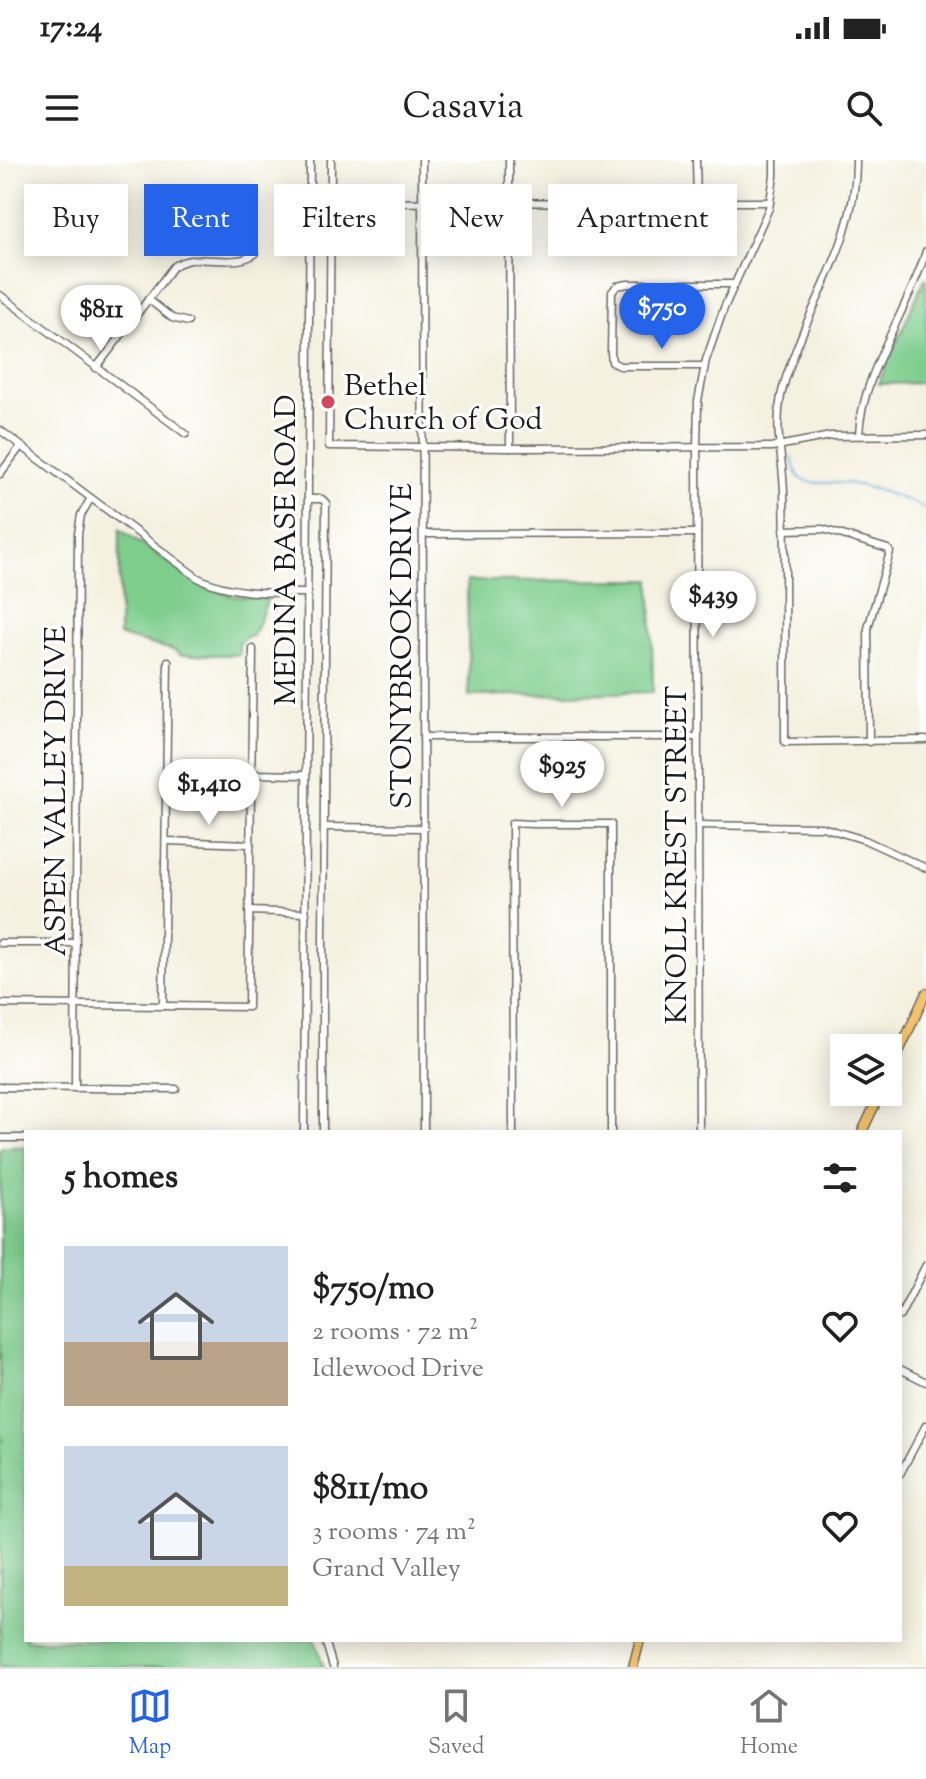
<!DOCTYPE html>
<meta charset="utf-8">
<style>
:root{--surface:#fff;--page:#f2f2f2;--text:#222;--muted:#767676;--line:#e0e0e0;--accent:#2563eb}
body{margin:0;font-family:"Sorts Mill Goudy",serif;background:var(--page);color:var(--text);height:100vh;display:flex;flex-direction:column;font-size:30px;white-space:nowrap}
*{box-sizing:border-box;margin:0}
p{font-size:26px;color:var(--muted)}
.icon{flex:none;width:44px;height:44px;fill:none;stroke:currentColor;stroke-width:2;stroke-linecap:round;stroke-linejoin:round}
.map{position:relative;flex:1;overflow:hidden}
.sheet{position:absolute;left:24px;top:970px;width:878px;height:512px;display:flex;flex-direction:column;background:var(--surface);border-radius:0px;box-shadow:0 4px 20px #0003}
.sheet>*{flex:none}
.guide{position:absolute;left:24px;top:24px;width:878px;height:72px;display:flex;gap:16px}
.buttons{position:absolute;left:830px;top:874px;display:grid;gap:16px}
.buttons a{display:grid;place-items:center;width:72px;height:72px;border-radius:0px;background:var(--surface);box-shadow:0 4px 20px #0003;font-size:40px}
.price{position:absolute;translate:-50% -68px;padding:0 18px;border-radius:28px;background:#fff;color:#222;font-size:26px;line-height:52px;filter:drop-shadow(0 2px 4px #0008)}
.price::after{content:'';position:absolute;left:50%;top:48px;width:24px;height:18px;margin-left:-12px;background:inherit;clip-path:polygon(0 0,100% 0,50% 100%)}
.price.selected{background:var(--accent);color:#fff}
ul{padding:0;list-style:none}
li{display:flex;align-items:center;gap:24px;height:200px;padding:0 40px}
li span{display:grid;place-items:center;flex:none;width:224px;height:160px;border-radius:0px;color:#555}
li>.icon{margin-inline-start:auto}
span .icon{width:96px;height:96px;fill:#fffc;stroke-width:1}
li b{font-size:34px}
h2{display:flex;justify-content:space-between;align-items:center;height:96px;padding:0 40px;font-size:34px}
.tag{padding:0 28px;border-radius:0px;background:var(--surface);box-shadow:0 4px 20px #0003;font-size:28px;line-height:72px}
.tag.selected{background:var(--accent);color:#fff}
.status{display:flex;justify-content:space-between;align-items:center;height:56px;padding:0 40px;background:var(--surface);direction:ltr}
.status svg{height:22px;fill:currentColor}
header{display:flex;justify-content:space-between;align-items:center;height:104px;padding:0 40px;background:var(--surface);font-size:36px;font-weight:600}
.menu{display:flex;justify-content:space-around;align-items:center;height:112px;border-top:2px solid var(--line);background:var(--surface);font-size:22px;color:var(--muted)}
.menu a{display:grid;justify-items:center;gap:4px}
.menu .selected{color:var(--accent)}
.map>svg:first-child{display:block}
.green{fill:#7fce8e;stroke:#4e7555;stroke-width:2}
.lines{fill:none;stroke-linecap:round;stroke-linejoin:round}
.stream{stroke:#5bacd6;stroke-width:2}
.minor-casing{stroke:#686761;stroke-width:9}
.major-casing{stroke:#686761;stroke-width:11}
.minor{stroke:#fff;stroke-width:6}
.major{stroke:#f3c26a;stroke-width:8}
.poi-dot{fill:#d1495b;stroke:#fff;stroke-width:3}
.labels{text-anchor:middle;stroke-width:6;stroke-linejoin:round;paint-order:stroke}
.poi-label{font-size:30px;fill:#1c1c1c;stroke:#fff;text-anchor:start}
.street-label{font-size:30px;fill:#1c1c1c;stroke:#fff}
</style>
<div class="status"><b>17:24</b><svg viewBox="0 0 49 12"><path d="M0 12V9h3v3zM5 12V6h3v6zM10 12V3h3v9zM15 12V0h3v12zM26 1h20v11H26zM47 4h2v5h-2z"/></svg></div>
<header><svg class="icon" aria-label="menu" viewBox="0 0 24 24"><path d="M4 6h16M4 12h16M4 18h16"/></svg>Casavia<svg class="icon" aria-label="search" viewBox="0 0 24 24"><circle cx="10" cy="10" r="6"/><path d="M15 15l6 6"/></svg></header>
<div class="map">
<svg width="926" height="1507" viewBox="0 0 926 1507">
<rect width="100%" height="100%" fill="#fff"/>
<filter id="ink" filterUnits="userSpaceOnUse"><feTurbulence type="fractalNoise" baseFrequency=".0125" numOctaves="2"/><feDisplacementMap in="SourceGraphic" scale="16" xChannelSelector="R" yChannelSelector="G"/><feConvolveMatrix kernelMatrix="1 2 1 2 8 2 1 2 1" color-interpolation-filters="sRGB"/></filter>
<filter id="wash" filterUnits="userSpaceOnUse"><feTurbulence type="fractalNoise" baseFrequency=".006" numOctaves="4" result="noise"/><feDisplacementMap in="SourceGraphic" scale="32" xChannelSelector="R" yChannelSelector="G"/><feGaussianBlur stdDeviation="1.8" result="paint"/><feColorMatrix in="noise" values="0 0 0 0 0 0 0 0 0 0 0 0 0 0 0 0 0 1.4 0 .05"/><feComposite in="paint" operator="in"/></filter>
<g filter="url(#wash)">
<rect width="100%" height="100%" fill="#f5f1e1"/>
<g class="green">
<path d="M926,118V223L878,224L924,120Z"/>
<path d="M120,369L202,426L233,436L268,439L253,476L246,477L239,484V495H180L174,490L119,476Z"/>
<path d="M651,420L653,532L469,536L467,421Z"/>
<path d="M2,987H26V1480H315L324,1507H0V1284L3,1280L0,1277V989Z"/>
</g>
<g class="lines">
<path class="stream" d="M792,297C794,304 795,315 802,319C813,326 840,321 853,324C877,329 904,338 926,349"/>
</g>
</g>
<g filter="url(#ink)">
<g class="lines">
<g class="minor-casing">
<g id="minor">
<path d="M331,0L329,286L510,288L772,287L831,276L926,275"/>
<path d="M422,0L424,972"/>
<path d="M509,0L510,288"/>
<path d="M696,0L697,42"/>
<path d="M856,0C857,61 829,113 805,167C796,190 786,212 781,236C774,271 783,298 784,332C786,415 785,499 785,582L926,580"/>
<path d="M310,43L770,42"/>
<path d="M0,135L186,274"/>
<path d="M148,139L172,158L188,162"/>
<path d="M704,206H620L612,202L611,193L612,132L617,126L628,124H735"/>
<path d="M96,208L173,107C193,92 221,105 243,99C247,98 251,96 255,94"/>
<path d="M0,270L198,418C234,435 269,433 308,433"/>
<path d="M859,274C862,212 908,152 926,91"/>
<path d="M0,314L21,286"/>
<path d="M308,339H322L326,343L323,778V972"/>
<path d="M784,370L823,369L888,389L890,392L868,468L869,582"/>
<path d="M423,374L697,373"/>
<path d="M423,577H698"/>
<path d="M250,614L305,615"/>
<path d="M698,665L822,667L865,680L926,708"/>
<path d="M324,667L424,668"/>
<path d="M167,681L250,684"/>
<path d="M249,751L306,753"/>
<path d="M0,783H76"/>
<path d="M0,844L248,847L253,489"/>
<path d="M163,846L168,501"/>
<path d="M0,927L176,929"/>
<path d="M75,928L78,374L81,355L91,338"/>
<path d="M304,972L310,0"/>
<path d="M513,972L512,663L532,664H611V972"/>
<path d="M699,972L697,288L698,241L706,200L724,148L769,48L774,16V0"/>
<path d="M0,978H26"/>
<path d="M900,1156L926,1105"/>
<path d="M900,1209L926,1222"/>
<path d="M900,1314L926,1265"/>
<path d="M325,1480L333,1507"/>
</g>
</g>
<g class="major-casing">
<g id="major">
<path d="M888,916L926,833"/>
<path d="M862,972L881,932"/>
<path d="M633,1507L640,1480"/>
</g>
</g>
<use href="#minor" class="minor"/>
<use href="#major" class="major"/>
</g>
</g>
<circle class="poi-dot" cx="328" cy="242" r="8"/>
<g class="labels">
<g class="poi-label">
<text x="344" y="235">Bethel<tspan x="344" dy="34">Church of God</tspan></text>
</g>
<g class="street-label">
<text transform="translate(285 390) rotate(-90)" y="10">MEDINA BASE ROAD</text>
<text transform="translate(401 486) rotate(-90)" y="10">STONYBROOK DRIVE</text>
<text transform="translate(55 631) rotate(-90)" y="10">ASPEN VALLEY DRIVE</text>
<text transform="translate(676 695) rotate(-90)" y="10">KNOLL KREST STREET</text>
</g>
</g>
</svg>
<div class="buttons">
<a><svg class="icon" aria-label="layers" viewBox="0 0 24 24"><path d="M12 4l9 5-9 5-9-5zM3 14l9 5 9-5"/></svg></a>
</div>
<b class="price selected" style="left:662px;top:191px">$750</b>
<b class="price" style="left:101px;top:193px">$811</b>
<b class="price" style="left:713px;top:479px">$439</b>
<b class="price" style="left:562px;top:649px">$925</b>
<b class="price" style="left:209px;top:667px">$1,410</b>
<div class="guide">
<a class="tag">Buy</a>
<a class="tag selected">Rent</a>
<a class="tag">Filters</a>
<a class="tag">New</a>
<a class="tag">Apartment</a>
</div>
<section class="sheet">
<h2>5 homes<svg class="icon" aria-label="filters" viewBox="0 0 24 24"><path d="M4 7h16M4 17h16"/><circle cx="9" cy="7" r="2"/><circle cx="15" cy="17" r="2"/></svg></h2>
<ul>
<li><span style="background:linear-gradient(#c9d6e8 60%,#b9a48a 0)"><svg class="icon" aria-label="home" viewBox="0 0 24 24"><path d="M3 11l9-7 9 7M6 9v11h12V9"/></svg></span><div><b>$750/mo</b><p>2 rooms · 72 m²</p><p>Idlewood Drive</p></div><svg class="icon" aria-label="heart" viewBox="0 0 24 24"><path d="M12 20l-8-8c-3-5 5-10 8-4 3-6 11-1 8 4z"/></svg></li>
<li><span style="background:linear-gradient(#c9d6e8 75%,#c2b280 0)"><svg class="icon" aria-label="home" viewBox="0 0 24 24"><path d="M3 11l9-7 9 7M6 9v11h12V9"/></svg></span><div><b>$811/mo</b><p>3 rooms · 74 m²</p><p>Grand Valley</p></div><svg class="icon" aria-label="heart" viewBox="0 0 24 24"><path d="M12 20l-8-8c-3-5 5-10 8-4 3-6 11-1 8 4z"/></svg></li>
</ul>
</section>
</div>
<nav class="menu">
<a class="selected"><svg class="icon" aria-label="map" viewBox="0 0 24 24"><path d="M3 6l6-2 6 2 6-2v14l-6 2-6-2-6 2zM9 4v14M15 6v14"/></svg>Map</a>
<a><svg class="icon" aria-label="saved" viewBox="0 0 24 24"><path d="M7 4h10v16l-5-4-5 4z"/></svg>Saved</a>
<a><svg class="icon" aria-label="home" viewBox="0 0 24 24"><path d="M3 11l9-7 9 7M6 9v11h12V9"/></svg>Home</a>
</nav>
